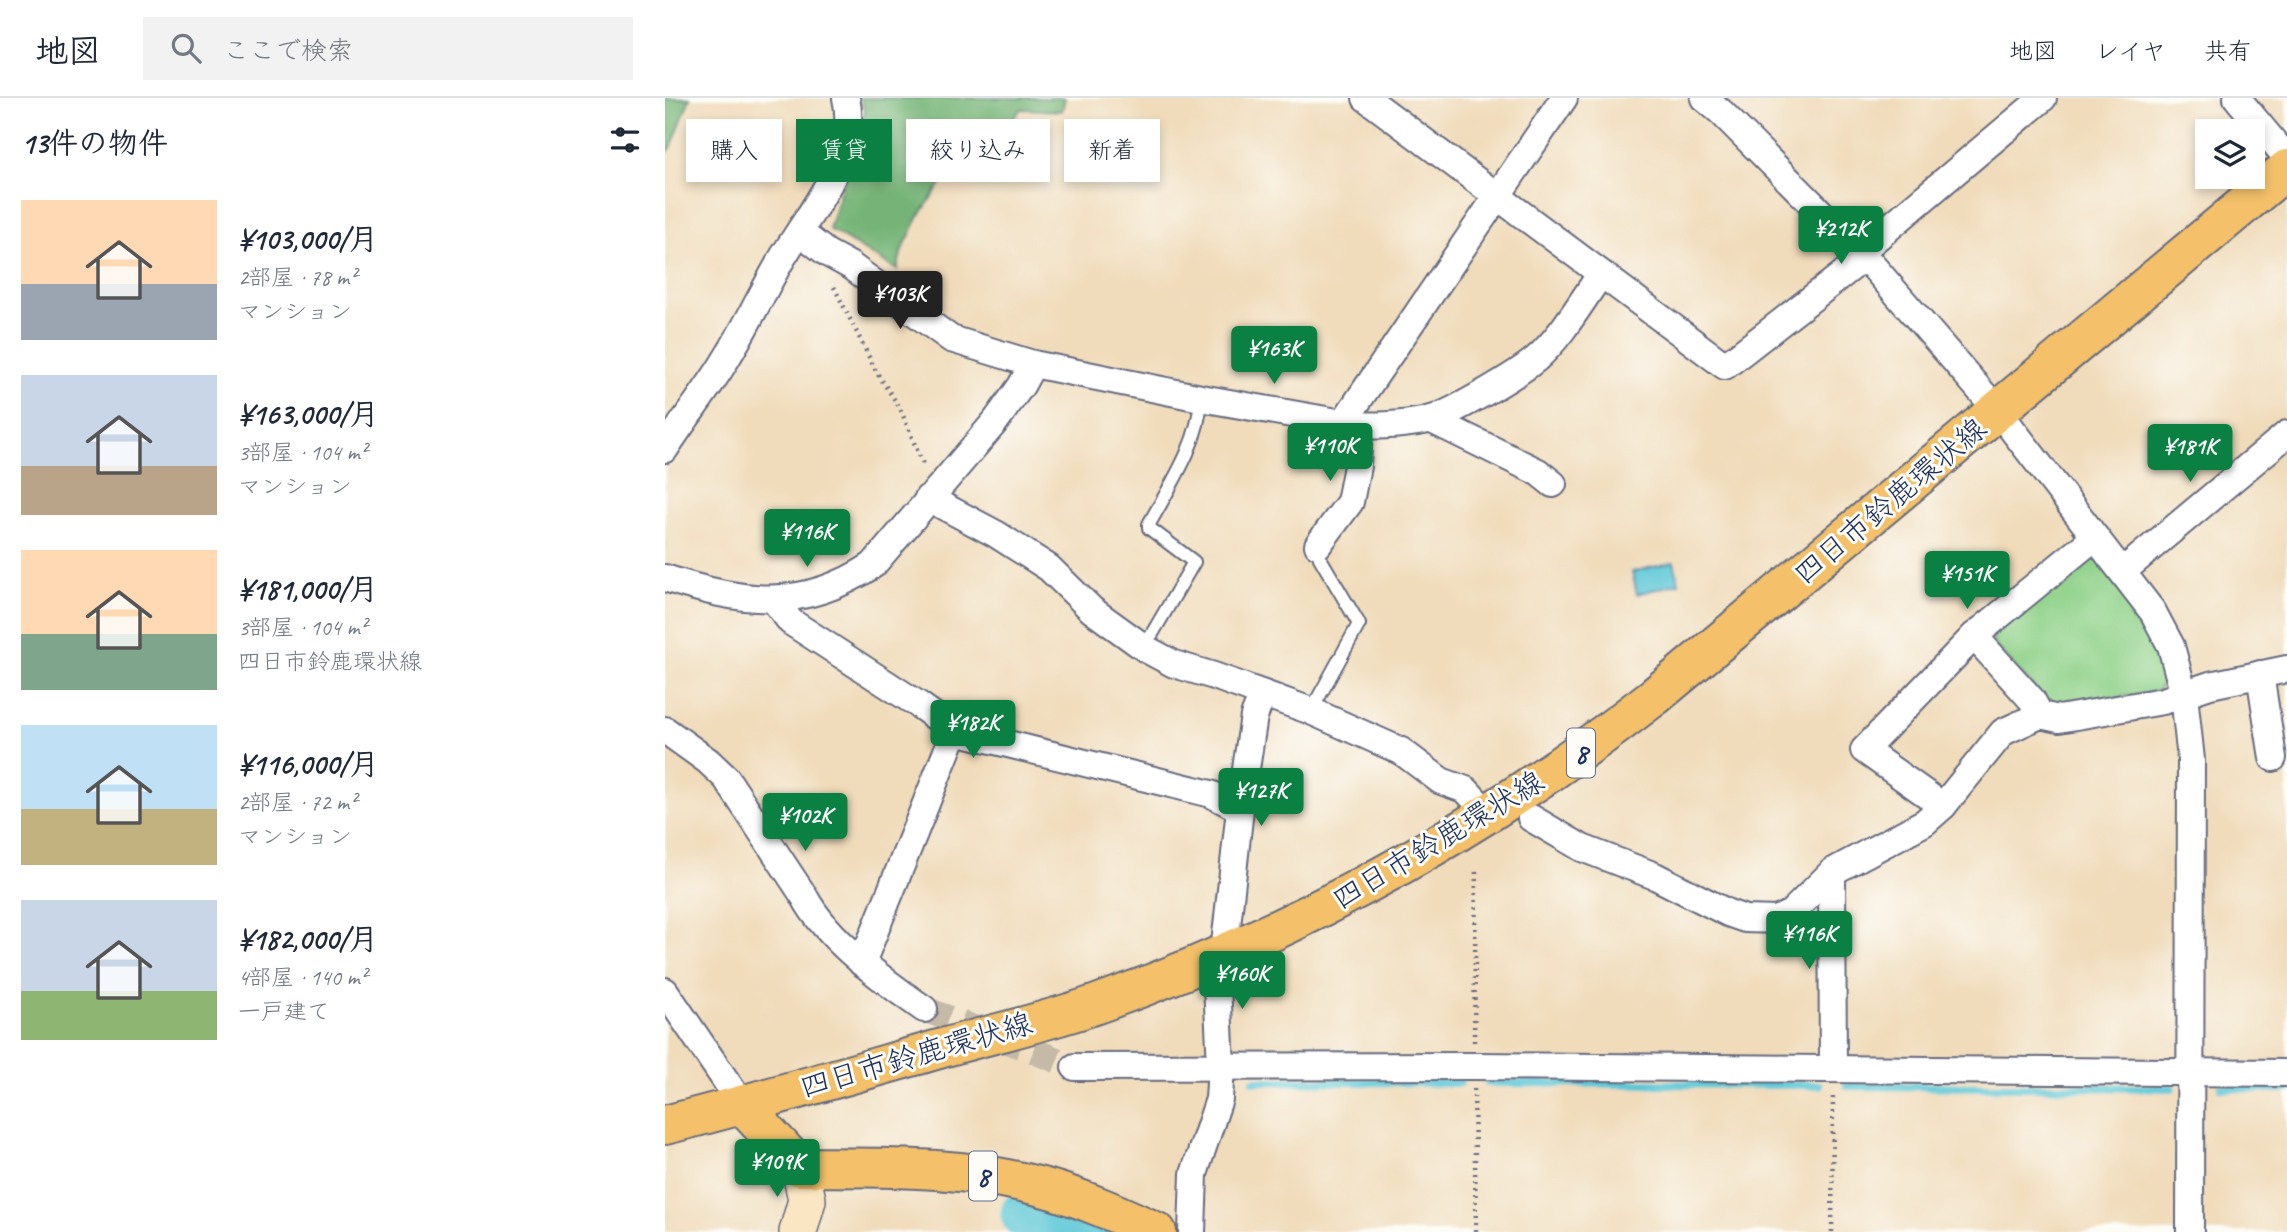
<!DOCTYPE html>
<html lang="ja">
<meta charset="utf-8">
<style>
:root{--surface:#fff;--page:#f2f2f3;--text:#1f2937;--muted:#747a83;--line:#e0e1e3;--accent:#0b8043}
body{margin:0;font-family:Caveat,"Klee One",sans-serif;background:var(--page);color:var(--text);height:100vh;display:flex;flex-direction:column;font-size:26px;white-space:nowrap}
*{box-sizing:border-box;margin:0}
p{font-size:23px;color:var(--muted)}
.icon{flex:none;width:38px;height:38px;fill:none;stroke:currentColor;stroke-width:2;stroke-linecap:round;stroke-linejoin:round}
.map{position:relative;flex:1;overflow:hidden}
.panel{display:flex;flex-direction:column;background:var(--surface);width:665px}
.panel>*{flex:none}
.hud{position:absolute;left:21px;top:21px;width:665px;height:63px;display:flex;gap:14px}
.fabs{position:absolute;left:1530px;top:21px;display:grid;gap:14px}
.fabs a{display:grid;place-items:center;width:70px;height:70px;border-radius:0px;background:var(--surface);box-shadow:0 4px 10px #0003;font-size:35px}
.price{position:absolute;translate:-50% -60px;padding:0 16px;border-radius:7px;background:var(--accent);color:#fff;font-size:23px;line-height:46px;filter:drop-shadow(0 2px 4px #0008)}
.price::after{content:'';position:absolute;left:50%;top:42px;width:21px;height:16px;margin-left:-10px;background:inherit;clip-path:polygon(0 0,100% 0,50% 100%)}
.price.current{background:#222;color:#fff}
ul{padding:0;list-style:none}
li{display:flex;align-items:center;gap:21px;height:175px;padding:0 21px}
li span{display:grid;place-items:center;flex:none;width:196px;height:140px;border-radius:0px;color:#555}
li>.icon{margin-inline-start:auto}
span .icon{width:84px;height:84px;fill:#fffc;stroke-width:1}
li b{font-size:30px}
h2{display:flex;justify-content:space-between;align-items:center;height:84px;padding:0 21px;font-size:30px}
.tag{padding:0 24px;border-radius:0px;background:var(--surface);box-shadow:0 4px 10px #0003;font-size:24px;line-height:63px}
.tag.current{background:var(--accent);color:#fff}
header{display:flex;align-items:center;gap:42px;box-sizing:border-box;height:98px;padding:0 35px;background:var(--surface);border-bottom:2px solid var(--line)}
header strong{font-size:33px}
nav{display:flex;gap:38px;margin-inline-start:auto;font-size:24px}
.search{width:490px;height:63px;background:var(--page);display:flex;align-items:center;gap:18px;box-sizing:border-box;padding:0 24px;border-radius:0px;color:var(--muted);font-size:26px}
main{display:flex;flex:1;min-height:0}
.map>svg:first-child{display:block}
.green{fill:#90d28a;stroke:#568074;stroke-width:2}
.forest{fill:#74b476;stroke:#48726a;stroke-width:2}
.water{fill:#5cc7d7;stroke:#3c7b9a;stroke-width:2}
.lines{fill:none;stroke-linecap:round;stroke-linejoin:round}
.stream{stroke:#5cc7d7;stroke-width:8}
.river{stroke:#5cc7d7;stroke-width:49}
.street-tunnel{stroke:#c5b9a8;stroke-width:26;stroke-dasharray:26 13;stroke-linecap:butt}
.lane-casing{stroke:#666b7e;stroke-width:16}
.street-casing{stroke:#666b7e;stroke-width:30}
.secondary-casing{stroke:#666b7e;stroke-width:40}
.primary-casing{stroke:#666b7e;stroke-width:42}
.path{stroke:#666b7e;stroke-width:4.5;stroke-dasharray:2 5;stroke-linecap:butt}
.lane{stroke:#fff;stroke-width:12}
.street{stroke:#fff;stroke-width:26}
.secondary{stroke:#fbe6c3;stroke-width:37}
.primary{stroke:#f4c16a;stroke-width:38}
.labels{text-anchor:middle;stroke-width:6;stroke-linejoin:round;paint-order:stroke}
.shield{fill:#fdfcf7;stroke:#5f6c8c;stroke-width:2}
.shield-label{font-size:28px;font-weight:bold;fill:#1b2f5e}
.street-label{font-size:30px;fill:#1b2f5e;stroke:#fdfcf7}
</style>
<header>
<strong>地図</strong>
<div class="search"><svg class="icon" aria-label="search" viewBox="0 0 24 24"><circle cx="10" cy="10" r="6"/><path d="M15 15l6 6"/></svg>ここで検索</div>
<nav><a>地図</a><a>レイヤ</a><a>共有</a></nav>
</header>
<main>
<section class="panel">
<h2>13件の物件<svg class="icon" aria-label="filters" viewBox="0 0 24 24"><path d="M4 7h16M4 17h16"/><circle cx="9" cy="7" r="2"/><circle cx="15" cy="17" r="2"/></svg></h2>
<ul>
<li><span style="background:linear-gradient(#ffd9b3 60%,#9aa5b1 0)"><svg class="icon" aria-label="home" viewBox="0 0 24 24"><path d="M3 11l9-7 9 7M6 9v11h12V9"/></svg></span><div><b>¥103,000/月</b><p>2部屋 · 78 m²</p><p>マンション</p></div></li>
<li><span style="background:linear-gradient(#c9d6e8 65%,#b9a48a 0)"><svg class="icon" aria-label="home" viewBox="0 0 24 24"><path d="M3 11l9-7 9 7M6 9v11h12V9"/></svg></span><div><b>¥163,000/月</b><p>3部屋 · 104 m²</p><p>マンション</p></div></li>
<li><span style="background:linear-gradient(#ffd9b3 60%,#7fa58c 0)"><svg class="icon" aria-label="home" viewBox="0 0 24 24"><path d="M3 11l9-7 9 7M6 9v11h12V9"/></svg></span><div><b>¥181,000/月</b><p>3部屋 · 104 m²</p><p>四日市鈴鹿環状線</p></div></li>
<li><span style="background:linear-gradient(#bfe0f5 60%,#c2b280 0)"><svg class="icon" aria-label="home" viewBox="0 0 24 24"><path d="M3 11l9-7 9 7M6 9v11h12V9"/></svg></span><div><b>¥116,000/月</b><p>2部屋 · 72 m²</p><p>マンション</p></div></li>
<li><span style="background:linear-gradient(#c9d6e8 65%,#8fb573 0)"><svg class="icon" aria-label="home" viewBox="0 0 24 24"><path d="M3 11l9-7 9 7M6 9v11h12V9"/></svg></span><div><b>¥182,000/月</b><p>4部屋 · 140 m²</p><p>一戸建て</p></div></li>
</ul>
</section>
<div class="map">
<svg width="1622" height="1134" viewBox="0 0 1622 1134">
<rect width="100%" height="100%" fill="#fdfcf7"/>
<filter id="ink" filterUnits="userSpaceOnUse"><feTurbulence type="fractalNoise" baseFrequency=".0143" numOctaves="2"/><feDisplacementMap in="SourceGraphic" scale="14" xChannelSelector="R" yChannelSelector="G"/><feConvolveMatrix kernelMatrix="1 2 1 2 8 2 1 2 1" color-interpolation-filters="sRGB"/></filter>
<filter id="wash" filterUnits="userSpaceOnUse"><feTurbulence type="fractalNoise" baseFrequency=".00686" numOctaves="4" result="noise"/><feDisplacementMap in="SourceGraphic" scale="28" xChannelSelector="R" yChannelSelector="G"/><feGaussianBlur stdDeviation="1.57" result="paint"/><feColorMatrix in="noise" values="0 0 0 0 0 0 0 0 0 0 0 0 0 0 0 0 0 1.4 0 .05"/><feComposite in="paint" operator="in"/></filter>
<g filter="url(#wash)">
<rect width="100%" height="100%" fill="#f0dbba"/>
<path class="green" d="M1416,460L1432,461L1475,520L1499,581L1493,593L1392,610L1380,602L1328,545L1329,533Z"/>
<g class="forest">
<path d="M0,0H25L6,50L0,56Z"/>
<path d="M195,0H400L397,13L356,11L341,30L294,59L253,120L237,152L232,172L164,131L200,13Z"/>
</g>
<path class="water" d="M1009,464L1014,485L972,496L967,474Z"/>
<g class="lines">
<g class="stream">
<path d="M589,983L795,985"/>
<path d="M823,985L1154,987"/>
<path d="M1182,988L1507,990"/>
<path d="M1556,990L1622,991"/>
</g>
<path class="river" d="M360,1116L421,1134"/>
</g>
</g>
<g filter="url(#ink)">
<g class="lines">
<path class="street-tunnel" d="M259,911L410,969"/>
<g class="lane-casing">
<g id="lane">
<path d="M474,546L487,536L529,464L484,430V426C506,386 534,346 536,300"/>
<path d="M646,613L694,526L655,460L653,447"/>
</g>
</g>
<g class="street-casing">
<g id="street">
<path d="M701,0L1060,268L1200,159"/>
<path d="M1039,0L1056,14L1200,159L1333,313L1488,514L1506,548L1519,597L1526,662L1525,1134"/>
<path d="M1572,0L1622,60"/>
<path d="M135,134L162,155L186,168L286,241L368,266"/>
<path d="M1195,154L1378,0"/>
<path d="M765,321L873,374L888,386"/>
<path d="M678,325C702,330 739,327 763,322C785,317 853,276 871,261C897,238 916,204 936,176"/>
<path d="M0,351C19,321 42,293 60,263C80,231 96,197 115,164C142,117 195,59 181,0"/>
<path d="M263,400L331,436L384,470L427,512L481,551L509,566L549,578L646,613L736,653L776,683L801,692L824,717"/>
<path d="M653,447L685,404L692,368L694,328"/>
<path d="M1458,473L1622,336"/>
<path d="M0,480C76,505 137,514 208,467L330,324L356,288L368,266L536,300L678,325L899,0"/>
<path d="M109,502L126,524L254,607L290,633L546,696L575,711"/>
<path d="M1595,576L1608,660"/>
<path d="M1375,617L1367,602L1309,538L1430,439"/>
<path d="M0,632L43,663L61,680L139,798C162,842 219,883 259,911"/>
<path d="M1278,708L1199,652L1309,538"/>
<path d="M866,720L917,750L990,778L1063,815L1080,821L1112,822L1126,815L1167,774L1260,724L1278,708L1338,634L1375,617L1394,621L1498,603L1545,587L1622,571"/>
<path d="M1167,774L1168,971"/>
<path d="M197,865L290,633"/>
<path d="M0,893L78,1008"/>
<path d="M410,969L809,968L1622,975"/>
<path d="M527,1134L529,1076L554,1001L556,968L552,887L559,855L575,711L589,618L598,596"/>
</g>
</g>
<g class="secondary-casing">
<path id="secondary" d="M133,1134L142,1102L135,1069"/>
</g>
<g class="primary-casing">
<g id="primary">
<path d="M78,1008L135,1069C215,1070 295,1067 373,1088C413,1098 455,1117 492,1134"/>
<path d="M0,1027C92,1004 183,977 274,951C326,936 381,924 432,906C634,834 821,729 990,598L1622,71"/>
</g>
</g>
<g class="path">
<path d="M169,189L212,275L235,310L259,369"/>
<path d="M809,944L811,774"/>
<path d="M809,991L811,1134"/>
<path d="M1167,1134L1168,996"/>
</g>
<use href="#lane" class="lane"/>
<use href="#street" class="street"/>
<use href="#secondary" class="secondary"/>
<use href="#primary" class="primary"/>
</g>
</g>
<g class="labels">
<g class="shield">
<rect x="902" y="630.5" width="28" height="49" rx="5"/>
<rect x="304" y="1053.5" width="28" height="49" rx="5"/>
</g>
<g class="shield-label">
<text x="916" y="665">8</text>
<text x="318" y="1088">8</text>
</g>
<g class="street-label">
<text transform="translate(1225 403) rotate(-40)" y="10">四日市鈴鹿環状線</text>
<text transform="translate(773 742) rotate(-31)" y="10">四日市鈴鹿環状線</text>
<text transform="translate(251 957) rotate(-16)" y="10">四日市鈴鹿環状線</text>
</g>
</g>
</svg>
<div class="fabs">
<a><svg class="icon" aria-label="layers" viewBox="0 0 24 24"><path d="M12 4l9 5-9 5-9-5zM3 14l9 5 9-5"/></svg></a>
</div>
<b class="price" style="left:1176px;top:168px">¥212K</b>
<b class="price current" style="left:235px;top:233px">¥103K</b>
<b class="price" style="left:609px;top:288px">¥163K</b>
<b class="price" style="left:665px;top:385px">¥110K</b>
<b class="price" style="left:1525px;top:386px">¥181K</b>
<b class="price" style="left:142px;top:471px">¥116K</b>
<b class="price" style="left:1302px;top:513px">¥151K</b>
<b class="price" style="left:308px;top:662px">¥182K</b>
<b class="price" style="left:596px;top:730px">¥127K</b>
<b class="price" style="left:140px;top:755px">¥102K</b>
<b class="price" style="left:1144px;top:873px">¥116K</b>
<b class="price" style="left:577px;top:913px">¥160K</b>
<b class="price" style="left:112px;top:1101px">¥109K</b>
<div class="hud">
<a class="tag">購入</a>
<a class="tag current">賃貸</a>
<a class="tag">絞り込み</a>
<a class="tag">新着</a>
</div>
</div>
</main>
